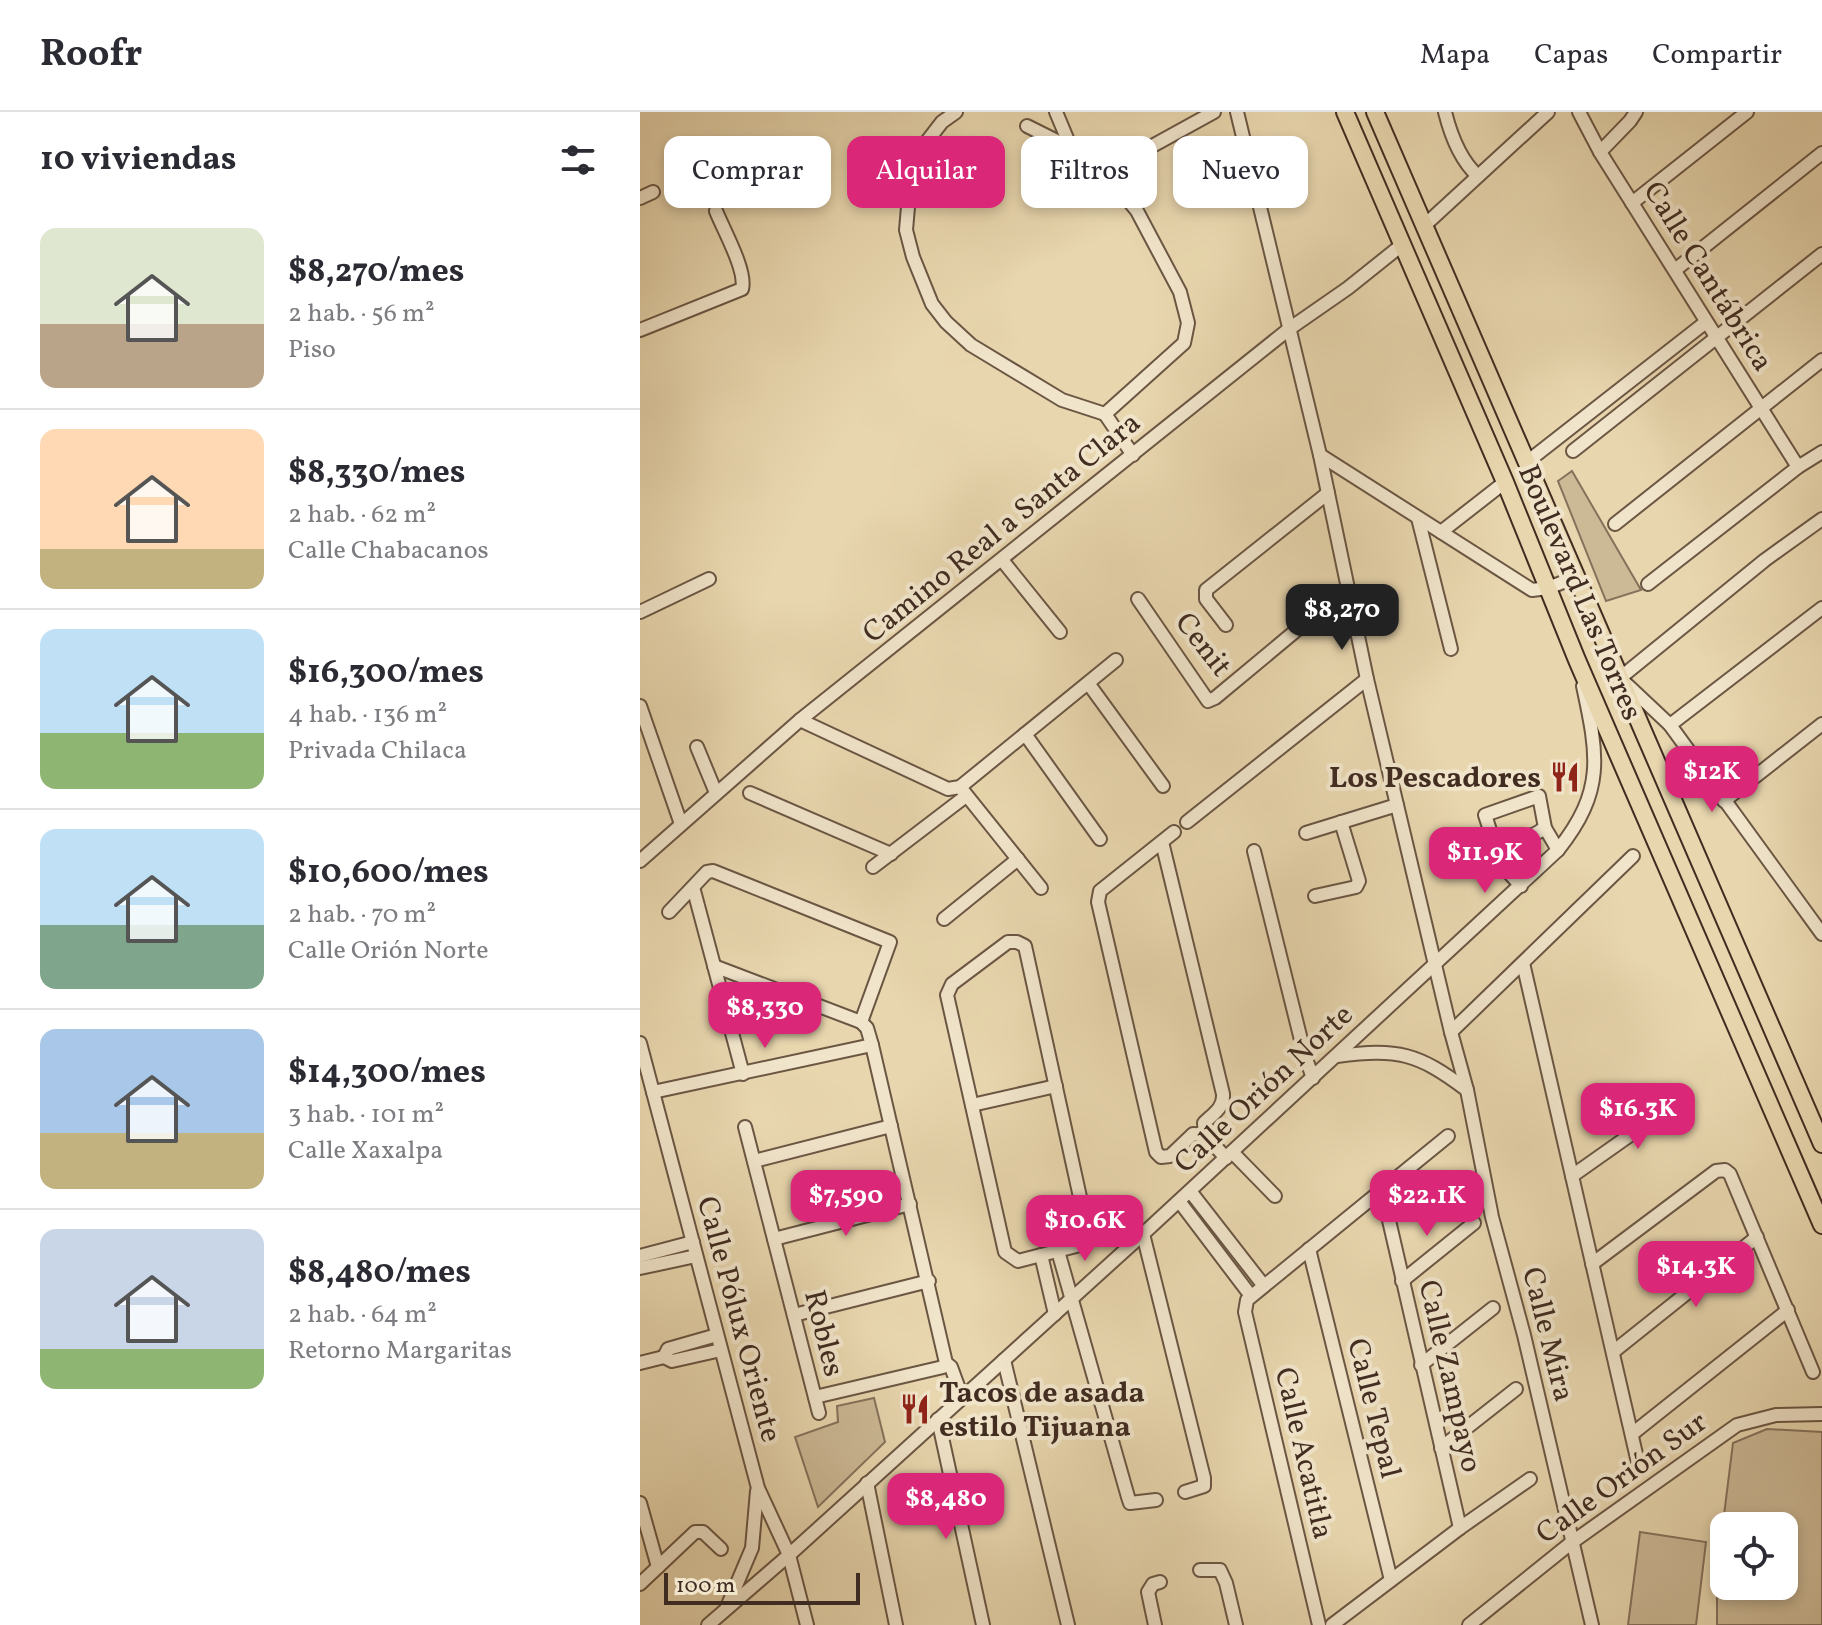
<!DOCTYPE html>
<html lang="es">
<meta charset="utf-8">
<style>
:root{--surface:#fff;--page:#f2f2f3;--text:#2b2b33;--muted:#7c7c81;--line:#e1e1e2;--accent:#db2777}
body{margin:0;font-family:Vollkorn,serif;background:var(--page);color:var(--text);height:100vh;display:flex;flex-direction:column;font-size:30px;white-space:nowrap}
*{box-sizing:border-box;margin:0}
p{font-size:26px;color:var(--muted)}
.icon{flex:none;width:44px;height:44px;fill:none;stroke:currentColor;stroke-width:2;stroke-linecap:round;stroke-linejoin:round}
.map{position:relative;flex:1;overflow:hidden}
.side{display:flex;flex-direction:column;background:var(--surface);width:640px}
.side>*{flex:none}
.hud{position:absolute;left:24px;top:24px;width:760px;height:72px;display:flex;gap:16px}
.buttons{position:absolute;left:1070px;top:1400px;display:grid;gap:16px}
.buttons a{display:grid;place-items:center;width:88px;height:88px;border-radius:16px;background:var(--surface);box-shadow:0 4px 12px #0003;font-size:40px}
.scale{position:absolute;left:24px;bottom:20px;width:196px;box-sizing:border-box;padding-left:8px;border:4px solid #412c21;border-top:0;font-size:22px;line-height:28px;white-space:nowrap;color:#412c21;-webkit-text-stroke:6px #f0e4ca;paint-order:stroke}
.price{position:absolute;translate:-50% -68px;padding:0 18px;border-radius:16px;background:var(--accent);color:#fff;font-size:26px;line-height:52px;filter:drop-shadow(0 2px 4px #0008)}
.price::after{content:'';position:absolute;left:50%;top:48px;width:24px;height:18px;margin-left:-12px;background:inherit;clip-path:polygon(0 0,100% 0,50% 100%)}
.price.selected{background:#222;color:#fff}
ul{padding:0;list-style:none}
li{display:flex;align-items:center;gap:24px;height:200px;padding:0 40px}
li+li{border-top:2px solid var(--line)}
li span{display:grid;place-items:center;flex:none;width:224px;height:160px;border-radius:16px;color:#555}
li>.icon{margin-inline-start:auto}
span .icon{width:96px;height:96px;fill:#fffc;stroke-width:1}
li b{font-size:34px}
h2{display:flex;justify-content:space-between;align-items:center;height:96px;padding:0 40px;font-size:34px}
.tag{padding:0 28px;border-radius:16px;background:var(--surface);box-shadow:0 4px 12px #0003;font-size:28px;line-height:72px}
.tag.selected{background:var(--accent);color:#fff}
header{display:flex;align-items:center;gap:48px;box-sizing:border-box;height:112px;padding:0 40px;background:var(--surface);border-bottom:2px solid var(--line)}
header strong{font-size:38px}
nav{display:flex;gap:44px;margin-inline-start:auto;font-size:28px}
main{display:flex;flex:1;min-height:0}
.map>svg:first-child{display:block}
.green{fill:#ccb996;stroke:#86725c;stroke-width:2;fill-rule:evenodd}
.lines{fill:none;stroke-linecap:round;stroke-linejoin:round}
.minor-casing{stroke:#6b5644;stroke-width:16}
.major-casing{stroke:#412c21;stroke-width:20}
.minor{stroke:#f0e4ca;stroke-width:12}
.major{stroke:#e8d6ae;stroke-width:16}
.labels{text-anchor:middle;stroke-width:8;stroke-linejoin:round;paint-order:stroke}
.street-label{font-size:30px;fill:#412c21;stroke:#f0e4ca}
.poi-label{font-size:30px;font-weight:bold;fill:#412c21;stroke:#f0e4ca;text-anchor:end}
</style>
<header>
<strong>Roofr</strong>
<nav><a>Mapa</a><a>Capas</a><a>Compartir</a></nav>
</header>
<main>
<section class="side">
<h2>10 viviendas<svg class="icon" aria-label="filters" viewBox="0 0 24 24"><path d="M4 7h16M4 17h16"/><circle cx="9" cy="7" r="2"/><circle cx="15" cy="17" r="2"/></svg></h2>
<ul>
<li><span style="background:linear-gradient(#dfe7d0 60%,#b9a48a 0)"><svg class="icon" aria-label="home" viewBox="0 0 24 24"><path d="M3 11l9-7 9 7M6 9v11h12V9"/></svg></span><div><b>$8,270/mes</b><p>2 hab. · 56 m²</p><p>Piso</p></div></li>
<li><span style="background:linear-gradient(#ffd9b3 75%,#c2b280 0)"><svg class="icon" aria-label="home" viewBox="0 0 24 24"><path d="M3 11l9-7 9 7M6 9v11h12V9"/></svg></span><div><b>$8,330/mes</b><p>2 hab. · 62 m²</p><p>Calle Chabacanos</p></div></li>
<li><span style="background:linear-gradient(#bfe0f5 65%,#8fb573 0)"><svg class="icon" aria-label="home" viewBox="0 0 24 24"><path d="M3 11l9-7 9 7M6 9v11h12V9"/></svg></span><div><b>$16,300/mes</b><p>4 hab. · 136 m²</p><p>Privada Chilaca</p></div></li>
<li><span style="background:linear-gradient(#bfe0f5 60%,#7fa58c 0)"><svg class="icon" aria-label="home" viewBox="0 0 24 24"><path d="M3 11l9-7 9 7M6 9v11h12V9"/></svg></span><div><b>$10,600/mes</b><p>2 hab. · 70 m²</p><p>Calle Orión Norte</p></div></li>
<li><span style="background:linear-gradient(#a9c7e8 65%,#c2b280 0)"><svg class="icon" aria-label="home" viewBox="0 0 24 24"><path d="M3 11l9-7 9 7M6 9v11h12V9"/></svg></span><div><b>$14,300/mes</b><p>3 hab. · 101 m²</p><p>Calle Xaxalpa</p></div></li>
<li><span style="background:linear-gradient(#c9d6e8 75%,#8fb573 0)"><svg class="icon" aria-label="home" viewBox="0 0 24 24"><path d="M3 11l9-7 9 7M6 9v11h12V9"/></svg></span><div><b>$8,480/mes</b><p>2 hab. · 64 m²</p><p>Retorno Margaritas</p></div></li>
</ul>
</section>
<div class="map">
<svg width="1182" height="1513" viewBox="0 0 1182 1513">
<rect width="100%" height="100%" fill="#e8d6ae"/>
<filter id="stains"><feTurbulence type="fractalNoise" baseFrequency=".0025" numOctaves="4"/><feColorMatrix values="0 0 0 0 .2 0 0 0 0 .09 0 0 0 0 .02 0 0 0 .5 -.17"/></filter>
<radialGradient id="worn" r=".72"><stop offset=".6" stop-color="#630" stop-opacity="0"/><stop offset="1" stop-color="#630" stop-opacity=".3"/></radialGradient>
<g class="green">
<path d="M932,359L1001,478L966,489L918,369Z"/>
<path d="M234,1286L245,1330L178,1395L155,1325L198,1310L197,1294Z"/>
<path d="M1127,1317L1182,1320V1513H1077V1459L1093,1331ZM1084,1414H1144V1474H1084Z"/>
<path d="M1000,1420L1066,1430L1056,1513H988Z"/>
</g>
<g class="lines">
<g class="minor-casing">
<g id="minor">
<path d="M316,0L302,10L285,32L270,72L266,118L273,145L292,192L306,210L331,233L422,288L465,302"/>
<path d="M416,0L431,36L451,62L465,60L574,0"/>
<path d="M597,0L680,343L727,567L811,920L827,978L852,1105L884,1223L952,1513"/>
<path d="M805,0C811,24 820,48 838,64"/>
<path d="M939,0L960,40L1158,355"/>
<path d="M387,14L431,36"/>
<path d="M960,40L990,9L996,0"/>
<path d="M465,60L497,99L540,180L548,211L544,231L465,302L493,343"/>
<path d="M0,86L13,80"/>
<path d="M992,91L1107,0"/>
<path d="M785,113L908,0"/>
<path d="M1035,158L1182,41"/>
<path d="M0,218L102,177C107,159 83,117 76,99"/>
<path d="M933,339L1182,142"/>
<path d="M680,343L892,478L908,476L936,465"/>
<path d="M887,350L1066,210"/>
<path d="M778,406L811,537"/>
<path d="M1182,407L1125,448L980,566L1030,613L1182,822"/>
<path d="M975,412L1182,248"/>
<path d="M801,420L865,370"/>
<path d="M362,448L420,520"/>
<path d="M1008,472L1158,355L1182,340"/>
<path d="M498,487L568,589L575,586L706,477"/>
<path d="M0,500L69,467"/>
<path d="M586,513L566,487V478L688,381"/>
<path d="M448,571L523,674"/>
<path d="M0,594L41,712"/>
<path d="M160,608L308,677L320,675L476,548"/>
<path d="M1030,613L1182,496"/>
<path d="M385,622L460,727"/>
<path d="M57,635L76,681"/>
<path d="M320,675L401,776"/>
<path d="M110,681L251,742"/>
<path d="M1084,689L1182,612"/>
<path d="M547,710L727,567"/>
<path d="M534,720L460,779L458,790L516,1040L521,1045L530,1044L553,1022L565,1023"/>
<path d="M666,721L757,693"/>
<path d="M522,730L583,982C584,996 573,1002 564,1011L565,1023L586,1046"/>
<path d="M855,733L892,723"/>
<path d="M614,739L665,944L673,966"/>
<path d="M0,749L160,608L649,217L708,176L763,132"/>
<path d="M861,752L895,722L905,716"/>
<path d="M233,755L326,684"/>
<path d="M881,774L861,752L845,703L899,684L905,716L918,738"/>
<path d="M53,775L103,962"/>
<path d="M675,784L716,775L719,769L701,710"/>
<path d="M29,800L67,760L73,759L250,830L221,910"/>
<path d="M304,807L378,747"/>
<path d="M368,830H377L385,834L447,1117V1125L440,1133L378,1149L365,1140L307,883L312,872Z"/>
<path d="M883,851L999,1355"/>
<path d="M74,854L221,910"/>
<path d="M221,910L227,916L232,933L306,1251L311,1255L322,1285"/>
<path d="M811,920L993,744"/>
<path d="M0,931L118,1376L149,1443L167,1513"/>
<path d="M697,944C758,936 778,941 827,978"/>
<path d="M13,980L232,933"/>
<path d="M332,993L416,974"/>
<path d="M105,1015L179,1301"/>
<path d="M592,1040L635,1084"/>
<path d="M114,1049L251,1014"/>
<path d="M932,1064L1044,985"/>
<path d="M742,1078L820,1416"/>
<path d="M550,1079L624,1174"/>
<path d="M539,1089L611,1184"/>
<path d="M503,1122L564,1366V1374L545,1380"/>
<path d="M134,1127L270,1092"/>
<path d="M669,1137L751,1468"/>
<path d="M418,1139L488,1385L490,1391L516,1388"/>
<path d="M401,1143L415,1202"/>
<path d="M0,1144L53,1130"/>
<path d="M952,1152L1076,1059L1085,1058L1090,1062L1173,1260"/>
<path d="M0,1156L56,1144"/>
<path d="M762,1169L834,1111"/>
<path d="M154,1203L289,1169"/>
<path d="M973,1240L1117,1125"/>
<path d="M24,1245L28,1237L77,1223"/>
<path d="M364,1248L428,1513"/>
<path d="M0,1251L24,1245L32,1249L81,1238"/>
<path d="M781,1253L853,1196"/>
<path d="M175,1285L303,1255L306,1251"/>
<path d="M298,1307L343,1513"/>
<path d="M992,1322L1148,1198"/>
<path d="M801,1336L876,1277"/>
<path d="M227,1371L256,1513"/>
<path d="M0,1391L18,1455"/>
<path d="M560,1458H580L586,1471L596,1513"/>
<path d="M0,1472L55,1420H63L81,1437"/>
<path d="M87,1495L112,1436L117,1379"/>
<path d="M68,1513L149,1443L503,1122L918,738C965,679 958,644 943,574"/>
<path d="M515,1513L508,1480L513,1472L520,1470"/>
<path d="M679,1513L605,1200L607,1188L808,1024"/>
<path d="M692,1513L820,1416L890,1367"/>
<path d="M829,1513L931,1431L1097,1313L1136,1303L1182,1302"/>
</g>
</g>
<g class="major-casing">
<g id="major">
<path d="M705,0L865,370L937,548L1182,1113"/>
<path d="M735,0L1182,1032"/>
</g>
</g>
<use href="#minor" class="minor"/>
<use href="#major" class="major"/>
</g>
<defs>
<g id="restaurant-bare" transform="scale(2.4)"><path d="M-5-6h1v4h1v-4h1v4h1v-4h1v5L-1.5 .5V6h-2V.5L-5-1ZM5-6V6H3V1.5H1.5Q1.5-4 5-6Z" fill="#8f2418" stroke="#f0e4ca" stroke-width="2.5" paint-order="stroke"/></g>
</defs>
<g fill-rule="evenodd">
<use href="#restaurant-bare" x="925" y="665"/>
<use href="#restaurant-bare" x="275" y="1297"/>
</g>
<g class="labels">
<g class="street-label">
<text transform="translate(1069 164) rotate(58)" y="10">Calle Cantábrica</text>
<text transform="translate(361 415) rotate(-39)" y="10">Camino Real a Santa Clara</text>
<text transform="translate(941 480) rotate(67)" y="10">Boulevard Las Torres</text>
<text transform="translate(564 532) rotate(52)" y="10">Cenit</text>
<text transform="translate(623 976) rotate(-43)" y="10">Calle Orión Norte</text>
<text transform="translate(100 1207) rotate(75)" y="10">Calle Pólux Oriente</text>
<text transform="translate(185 1221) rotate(76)" y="10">Robles</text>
<text transform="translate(909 1222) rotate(76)" y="10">Calle Mira</text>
<text transform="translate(811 1264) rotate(77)" y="10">Calle Zampayo</text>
<text transform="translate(735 1296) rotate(76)" y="10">Calle Tepal</text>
<text transform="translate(665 1341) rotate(77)" y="10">Calle Acatitla</text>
<text transform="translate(981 1365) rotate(-36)" y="10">Calle Orión Sur</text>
</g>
<g class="poi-label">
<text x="901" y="675">Los Pescadores</text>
<text x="299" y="1290" text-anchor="start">Tacos de asada<tspan x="299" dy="34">estilo Tijuana</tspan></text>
</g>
</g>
<rect width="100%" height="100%" filter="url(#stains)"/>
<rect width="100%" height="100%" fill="url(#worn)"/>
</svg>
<div class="buttons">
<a><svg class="icon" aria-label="locate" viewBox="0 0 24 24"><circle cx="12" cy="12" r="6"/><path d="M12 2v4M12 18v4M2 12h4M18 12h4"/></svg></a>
</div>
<div class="scale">100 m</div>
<b class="price selected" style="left:702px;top:540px">$8,270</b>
<b class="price" style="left:1072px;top:702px">$12K</b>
<b class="price" style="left:845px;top:783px">$11.9K</b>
<b class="price" style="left:125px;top:938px">$8,330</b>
<b class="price" style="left:998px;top:1039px">$16.3K</b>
<b class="price" style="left:206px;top:1126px">$7,590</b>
<b class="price" style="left:787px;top:1126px">$22.1K</b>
<b class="price" style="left:445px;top:1151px">$10.6K</b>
<b class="price" style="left:1056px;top:1197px">$14.3K</b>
<b class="price" style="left:306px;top:1429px">$8,480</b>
<div class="hud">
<a class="tag">Comprar</a>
<a class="tag selected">Alquilar</a>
<a class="tag">Filtros</a>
<a class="tag">Nuevo</a>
</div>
</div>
</main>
